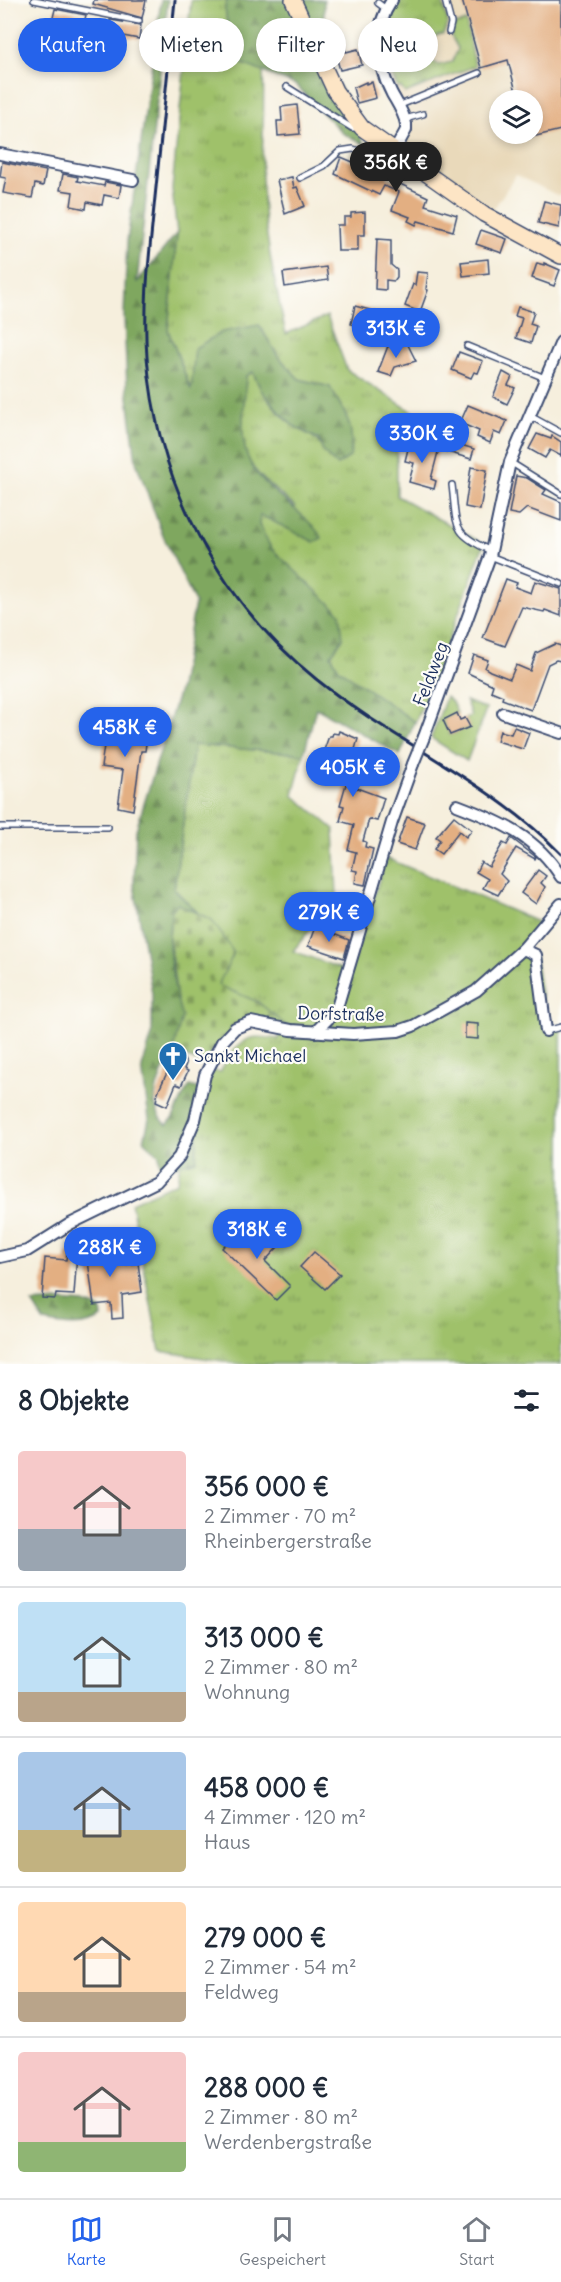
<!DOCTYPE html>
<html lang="de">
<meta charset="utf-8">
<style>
:root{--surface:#fff;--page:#f6f6f7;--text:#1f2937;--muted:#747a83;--line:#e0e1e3;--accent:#2563eb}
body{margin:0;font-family:Delius,sans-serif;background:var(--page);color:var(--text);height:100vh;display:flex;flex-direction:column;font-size:22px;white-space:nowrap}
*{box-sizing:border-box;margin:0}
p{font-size:20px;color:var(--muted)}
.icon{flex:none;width:33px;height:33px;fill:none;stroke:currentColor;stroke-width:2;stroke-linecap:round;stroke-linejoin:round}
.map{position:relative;height:1364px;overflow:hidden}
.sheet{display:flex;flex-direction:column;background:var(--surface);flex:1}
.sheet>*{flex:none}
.banner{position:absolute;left:18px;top:18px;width:525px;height:54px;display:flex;gap:12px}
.tools{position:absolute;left:489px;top:90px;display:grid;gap:12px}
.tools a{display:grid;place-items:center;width:54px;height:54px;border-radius:50%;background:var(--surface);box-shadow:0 3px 9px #0003;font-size:30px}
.price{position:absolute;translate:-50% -51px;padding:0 14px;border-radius:21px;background:var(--accent);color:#fff;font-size:20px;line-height:39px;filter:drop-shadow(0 2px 3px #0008)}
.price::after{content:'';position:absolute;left:50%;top:36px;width:18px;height:14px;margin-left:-9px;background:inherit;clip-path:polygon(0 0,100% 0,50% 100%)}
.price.active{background:#222;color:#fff}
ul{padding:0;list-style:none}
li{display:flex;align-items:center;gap:18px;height:150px;padding:0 18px}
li+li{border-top:2px solid var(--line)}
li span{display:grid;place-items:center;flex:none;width:168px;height:120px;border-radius:6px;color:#555}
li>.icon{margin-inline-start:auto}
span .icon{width:72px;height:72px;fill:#fffc;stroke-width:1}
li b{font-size:26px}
h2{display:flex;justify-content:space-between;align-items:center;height:72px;padding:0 18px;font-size:26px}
.chip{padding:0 21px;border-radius:27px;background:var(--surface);box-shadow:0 3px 9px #0003;font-size:21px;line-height:54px}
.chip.active{background:var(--accent);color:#fff}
.menu{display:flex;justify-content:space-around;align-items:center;height:84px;border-top:2px solid var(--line);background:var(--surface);font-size:16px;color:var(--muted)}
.menu a{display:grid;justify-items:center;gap:3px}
.menu .active{color:var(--accent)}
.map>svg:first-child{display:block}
.built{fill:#e9d9ba;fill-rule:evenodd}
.grass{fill:url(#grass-tufts);stroke:#5d7864;stroke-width:1.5}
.forest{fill:url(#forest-firs);stroke:#4d6b5e;stroke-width:1.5}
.cemetery{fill:url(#cemetery-stones);stroke:#5d7864;stroke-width:1.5}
.garden{fill:#9fc16a;stroke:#5d7864;stroke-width:1.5}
.building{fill:#e3af82}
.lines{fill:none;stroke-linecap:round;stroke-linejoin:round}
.lane-casing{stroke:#3c4c71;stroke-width:8}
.street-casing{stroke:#3c4c71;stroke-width:14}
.secondary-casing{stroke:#3c4c71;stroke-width:18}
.lane{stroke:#fff;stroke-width:5}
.street{stroke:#fff;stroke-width:10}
.secondary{stroke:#fde5c5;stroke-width:15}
.rail{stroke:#1b2f5e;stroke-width:3}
.street-bridge-casing{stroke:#3c4c71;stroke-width:14;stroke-linecap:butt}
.street-bridge{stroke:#fff;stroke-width:10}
.labels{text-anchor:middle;stroke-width:4.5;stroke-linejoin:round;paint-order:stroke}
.street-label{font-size:18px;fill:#1b2f5e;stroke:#fdfcf7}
.poi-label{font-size:18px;fill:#1b2f5e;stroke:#fdfcf7;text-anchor:start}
</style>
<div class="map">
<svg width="561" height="1364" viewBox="0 0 561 1364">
<defs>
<pattern id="grass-tufts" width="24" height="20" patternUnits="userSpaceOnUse" patternTransform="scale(1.5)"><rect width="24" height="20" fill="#9fc16a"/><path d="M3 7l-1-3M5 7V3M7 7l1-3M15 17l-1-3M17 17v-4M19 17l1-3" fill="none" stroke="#819d5a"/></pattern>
<pattern id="forest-firs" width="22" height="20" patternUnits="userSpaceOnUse" patternTransform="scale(1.5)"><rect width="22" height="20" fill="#7fa75e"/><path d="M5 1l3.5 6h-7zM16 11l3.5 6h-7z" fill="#678851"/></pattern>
<pattern id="cemetery-stones" width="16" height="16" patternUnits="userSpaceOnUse" patternTransform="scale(1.5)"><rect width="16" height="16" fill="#9fc16a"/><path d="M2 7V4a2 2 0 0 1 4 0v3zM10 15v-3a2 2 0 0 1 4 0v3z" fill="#819d5a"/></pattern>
</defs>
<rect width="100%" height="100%" fill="#fdfcf7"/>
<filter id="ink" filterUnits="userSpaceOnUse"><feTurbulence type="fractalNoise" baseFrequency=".0167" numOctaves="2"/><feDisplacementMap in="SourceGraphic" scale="12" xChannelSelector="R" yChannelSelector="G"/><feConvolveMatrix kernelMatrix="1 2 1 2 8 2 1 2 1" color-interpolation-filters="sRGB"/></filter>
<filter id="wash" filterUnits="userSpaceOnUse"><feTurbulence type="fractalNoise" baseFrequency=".008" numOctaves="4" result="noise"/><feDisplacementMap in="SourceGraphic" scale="24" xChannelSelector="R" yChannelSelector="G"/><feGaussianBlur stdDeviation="1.35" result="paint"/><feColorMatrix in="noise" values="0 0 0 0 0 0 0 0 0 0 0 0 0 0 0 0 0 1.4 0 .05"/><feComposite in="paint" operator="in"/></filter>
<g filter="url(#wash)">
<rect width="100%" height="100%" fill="#f6efdd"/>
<path class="built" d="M393,0H561V197L516,175L491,213L396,149L407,130L379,41ZM500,100H532V134H500Z"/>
<g class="grass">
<path d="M191,0H227C224,12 229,56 240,63C247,66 256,68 263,71C265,107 262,142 262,178C263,230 275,283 286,334L327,316L347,370L416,414L397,441V496L484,544L432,685L415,722L339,669L331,655L343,638L289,567L271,548L259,525L260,514L279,523L295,507C281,494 262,481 251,465C236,441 245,403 246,376L252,371C261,392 274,409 291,424C307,437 316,432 324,453L330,387L299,379L278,356L259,325L192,392L168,330L177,233L172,189Z"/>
<path d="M402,0H442L448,23L443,34C425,36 421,58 439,65L452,62L458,49L451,36L455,25L466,21L475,66L405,93L401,87L398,88C382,59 381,27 402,0Z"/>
<path d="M194,745L304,754L293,795L334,829L337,896L293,951L350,972L386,858L543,924L523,948L535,956L547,1030L561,1027V1364H241L160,1351L131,1203L177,1182L180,1164L196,1160L200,1089L213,1071L221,1072C223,1063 227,1058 233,1051C247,1034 258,1036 278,1039L280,1032L218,985L212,920L199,914L174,889Z"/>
</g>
<g class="forest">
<path d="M161,0H168L137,282L177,233L168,330L191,390L195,348L222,332L259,325L278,356L299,379L330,387C345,413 356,426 350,457L337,465L324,453L318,439L292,425L277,409L261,390L253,372L246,376C245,403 237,440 251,464C268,494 303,509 322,538L314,542L260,515L259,525L271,548L340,613L343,638L331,655L339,669L415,722L400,755L316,708L304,754L194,745L174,889L199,914L177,904C162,923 172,974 177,998C178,1004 181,1010 182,1016C184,1035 167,1058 161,1076C153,1096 151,1109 167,1125C178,1115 179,1098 190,1086L200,1089L196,1160L160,1170L159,1155L144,1141L149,1119L142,1067L152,1035V994L134,885L136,830L180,687L195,603L163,536L136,462L127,389L124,315L127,241Z"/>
<path d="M227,0H324V61L344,94L364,144L342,133L296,85L238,62L232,52L225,9Z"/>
<path d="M60,1301L84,1303L101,1309L102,1318C84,1329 63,1326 44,1322L32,1303Z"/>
</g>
<path class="cemetery" d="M177,904L212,920L234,953L218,985L258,1002L289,1028L251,1021L221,1042L202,1064L173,1051L182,1017L177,999L169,937L172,910Z"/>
<path class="garden" d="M446,697L452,702L457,713L443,720L450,735L469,727L465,718L471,716L466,701L486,709L467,761L431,738Z"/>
<g id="blocks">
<g class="building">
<path d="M94,0H146L142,18L93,4Z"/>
<path d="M462,0H561V130L532,137V100H518L508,60L481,68Z"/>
<path d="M55,9L86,15L83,28L52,22Z"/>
<path d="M110,20L141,25L139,39L107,33Z"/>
<path d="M342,39L346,52L358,49L362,65L340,70L332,42Z"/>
<path d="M366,82V84L372,82L376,98L357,103L353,88Z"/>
<path d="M297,105L300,134L278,136L277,121H282L281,107Z"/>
<path d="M341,157L372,170L378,158L394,163L387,178L428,197L425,205L457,215L453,231L418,221L416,225L408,221L410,217L392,210L399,192L384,186L379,195L335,174Z"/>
<path d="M2,162L46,171L43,186L35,184L32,198L3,193L6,178L0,177Z"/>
<path d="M63,174L78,177L77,181L104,186L105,182L121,185L119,198L104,195L102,205L87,202L86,209L71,206L73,192L60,190Z"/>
<path d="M292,177L294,188L297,187L305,206L285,214L277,180Z"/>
<path d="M544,201L561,205L559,228L538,223Z"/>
<path d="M365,212V235H358V251H338L337,225H344V217H351V213Z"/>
<path d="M481,230L507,239L502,253L476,244Z"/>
<path d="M377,239L391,240V265L397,270V277L394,281L386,280V290L375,289Z"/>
<path d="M488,259L489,273L463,276L461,262Z"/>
<path d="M537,263L544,265V263L560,270L554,286L532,278Z"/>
<path d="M326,267L328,280L285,287L283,273Z"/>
<path d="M417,272L428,273L426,289L428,290L420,312L405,306L413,284L415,285Z"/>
<path d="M355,306L381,313L376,330L351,324Z"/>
<path d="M518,307L534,312L530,324L536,326L531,343L516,338L522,318L515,316Z"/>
<path d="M407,343L416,361L395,367L391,376L378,372L388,346L395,348Z"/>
<path d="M459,352L483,361L478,373L474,372L471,378L452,370Z"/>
<path d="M503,372L512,377L508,385L515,388L507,404L493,397Z"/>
<path d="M468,405L507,421L501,435L494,432L490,443L477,437L479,431L460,423Z"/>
<path d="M537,434L551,439L552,436L561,442V456L550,450L545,458L529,449Z"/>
<path d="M445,440L474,449L471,459L441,450Z"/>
<path d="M410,441L439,448L431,479L436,481L434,489L409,482L414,463L405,461Z"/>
<path d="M471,467L487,470L480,510L465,507Z"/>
<path d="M516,476L527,478L546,490L543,494L561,502V521L527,508L519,515L509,513Z"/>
<path d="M506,579L517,583L515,587L531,593L535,581L561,589V616L545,610L544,612L522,607L505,646L483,638Z"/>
<path d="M555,644L561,646V661L556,660L548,664L531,710L502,699L503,696L491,691L493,685L468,673L474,655L488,660L485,668L490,671L510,679L516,665L530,671L536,653Z"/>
<path d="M457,713L460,720L465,718L470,727L450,735L443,720Z"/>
<path d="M107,724L148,729L145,751H141L133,810L118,807L123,770L101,767Z"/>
<path d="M514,727L529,733L523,749L497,741L500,731L511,734Z"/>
<path d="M339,731L358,739L354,753L361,754L354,787L384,798L377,821L369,819L363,841L366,842L365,847L373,849L365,885L355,883L357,871L352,870L356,852L348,850L354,825L340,821L344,806L340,805L348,777L325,772L326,769L318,767L329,736H332L333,733L338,734Z"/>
<path d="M454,816L472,830L466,837L459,831L441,854L434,849L440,840L436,837Z"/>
<path d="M407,817L425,823L415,850L397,844Z"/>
<path d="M511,838L536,857L535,859L516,848L500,874L507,881L498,895L483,888L488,879L476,872L481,862L489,867L503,843L507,845Z"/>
<path d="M538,870L546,876L541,883L545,887L536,904L521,893Z"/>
<path d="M315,927L349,940L344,958L308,946Z"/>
<path d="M465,1023L478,1024V1039L465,1038Z"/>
<path d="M179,1057L184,1059L186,1064L184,1069L188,1071L181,1086L176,1084L167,1106L156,1101L158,1092L174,1058Z"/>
<path d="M257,1228L278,1247L265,1261L290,1286L276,1300L222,1248L238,1231L246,1239Z"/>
<path d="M104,1237L108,1267L138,1263L142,1292L122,1295L123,1318L112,1319L111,1303L94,1305L85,1239Z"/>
<path d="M67,1252L77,1253L74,1295L56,1294L55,1299L42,1298L45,1258L66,1260Z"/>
<path d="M314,1252L340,1274L325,1289L300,1267Z"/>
</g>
</g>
</g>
<g filter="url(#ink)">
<use href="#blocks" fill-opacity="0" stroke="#3c4c71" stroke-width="1.5"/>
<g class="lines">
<g class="lane-casing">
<g id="lane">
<path d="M34,0L139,21"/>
<path d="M445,0L451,23L449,32"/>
<path d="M378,3L386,9"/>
<path d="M287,87L352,128H360"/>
<path d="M398,106L479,73"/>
<path d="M405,119L423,114"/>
<path d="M300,178L324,166L340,151L353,149L371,154L387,151"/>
<path d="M467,346L545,378"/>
<path d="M530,416L561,433"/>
<path d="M510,462L561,494"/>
<path d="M452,485C457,526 451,533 491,551"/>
<path d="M490,556L561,584"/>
<path d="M0,827H108"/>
<path d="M546,1031L561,1027"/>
</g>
</g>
<g class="street-casing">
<g id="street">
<path d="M392,0C372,30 376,63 392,94C397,103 404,113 406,124V130L395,150"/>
<path d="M0,154L133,180"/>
<path d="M503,713L561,733"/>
<path d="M424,737L490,556L510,462L561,342"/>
<path d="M457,805C499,821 537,837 561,877"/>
<path d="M523,949L536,955L546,1031"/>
<path d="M315,1032L336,1011L392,822L413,764"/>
<path d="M0,1257L27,1251L70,1224L156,1182L179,1157L195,1120L205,1075L222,1042L235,1028L251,1022L291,1030L353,1034L398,1031L413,1026L476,991L523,949L561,904"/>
</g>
</g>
<g class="secondary-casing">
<path id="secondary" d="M293,0L335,91L362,128L484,214L561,256"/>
</g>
<use href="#lane" class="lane"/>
<use href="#street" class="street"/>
<use href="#secondary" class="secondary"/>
<path class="rail" d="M175,0C168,69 161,138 154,207C149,257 143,307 147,357C157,483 218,600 316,679C394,742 490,781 561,854"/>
<g class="street-bridge-casing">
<path id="street-bridge" d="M413,764L424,737"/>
</g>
<use href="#street-bridge" class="street-bridge"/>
</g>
</g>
<defs>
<g id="church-pin" transform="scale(1.5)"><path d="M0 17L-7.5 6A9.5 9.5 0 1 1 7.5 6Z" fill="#1f6fb2" stroke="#fdfcf7"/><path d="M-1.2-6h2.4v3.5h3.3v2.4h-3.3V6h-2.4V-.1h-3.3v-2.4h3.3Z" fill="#fff"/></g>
</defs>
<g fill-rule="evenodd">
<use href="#church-pin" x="173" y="1056"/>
</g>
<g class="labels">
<g class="street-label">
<text transform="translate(431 674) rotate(-69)" y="6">Feldweg</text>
<text transform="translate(341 1014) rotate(1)" y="6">Dorfstraße</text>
</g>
<g class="poi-label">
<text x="194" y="1062">Sankt Michael</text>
</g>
</g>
</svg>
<div class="tools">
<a><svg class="icon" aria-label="layers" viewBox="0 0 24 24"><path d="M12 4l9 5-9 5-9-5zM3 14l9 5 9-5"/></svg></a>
</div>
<b class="price active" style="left:396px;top:193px">356K €</b>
<b class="price" style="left:396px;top:359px">313K €</b>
<b class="price" style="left:422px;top:464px">330K €</b>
<b class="price" style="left:125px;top:758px">458K €</b>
<b class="price" style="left:353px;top:798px">405K €</b>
<b class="price" style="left:329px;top:943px">279K €</b>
<b class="price" style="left:257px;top:1260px">318K €</b>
<b class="price" style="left:110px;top:1278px">288K €</b>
<div class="banner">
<a class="chip active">Kaufen</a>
<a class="chip">Mieten</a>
<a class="chip">Filter</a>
<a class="chip">Neu</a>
</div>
</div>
<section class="sheet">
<h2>8 Objekte<svg class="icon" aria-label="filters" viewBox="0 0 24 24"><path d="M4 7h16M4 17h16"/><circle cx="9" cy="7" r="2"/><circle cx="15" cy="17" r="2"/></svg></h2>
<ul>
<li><span style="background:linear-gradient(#f6c9c9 65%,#9aa5b1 0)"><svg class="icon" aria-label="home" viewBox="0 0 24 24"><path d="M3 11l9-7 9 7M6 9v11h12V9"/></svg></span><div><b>356 000 €</b><p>2 Zimmer · 70 m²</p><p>Rheinbergerstraße</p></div></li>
<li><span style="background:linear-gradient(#bfe0f5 75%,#b9a48a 0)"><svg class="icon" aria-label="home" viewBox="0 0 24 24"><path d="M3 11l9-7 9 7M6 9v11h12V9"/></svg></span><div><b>313 000 €</b><p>2 Zimmer · 80 m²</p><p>Wohnung</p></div></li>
<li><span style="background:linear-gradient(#a9c7e8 65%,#c2b280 0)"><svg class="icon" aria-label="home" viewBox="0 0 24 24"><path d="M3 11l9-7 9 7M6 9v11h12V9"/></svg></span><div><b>458 000 €</b><p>4 Zimmer · 120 m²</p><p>Haus</p></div></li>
<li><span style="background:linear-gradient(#ffd9b3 75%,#b9a48a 0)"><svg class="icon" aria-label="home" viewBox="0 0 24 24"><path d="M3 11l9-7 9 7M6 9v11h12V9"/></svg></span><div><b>279 000 €</b><p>2 Zimmer · 54 m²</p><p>Feldweg</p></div></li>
<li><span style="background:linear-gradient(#f6c9c9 75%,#8fb573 0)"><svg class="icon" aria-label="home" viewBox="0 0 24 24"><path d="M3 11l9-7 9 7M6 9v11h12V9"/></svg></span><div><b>288 000 €</b><p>2 Zimmer · 80 m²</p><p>Werdenbergstraße</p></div></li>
</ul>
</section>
<nav class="menu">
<a class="active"><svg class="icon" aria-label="map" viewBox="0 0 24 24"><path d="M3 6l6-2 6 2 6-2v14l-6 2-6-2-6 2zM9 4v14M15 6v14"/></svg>Karte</a>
<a><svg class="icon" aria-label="saved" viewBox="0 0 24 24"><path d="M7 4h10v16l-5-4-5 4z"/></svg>Gespeichert</a>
<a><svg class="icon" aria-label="home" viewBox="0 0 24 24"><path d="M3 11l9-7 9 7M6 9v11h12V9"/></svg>Start</a>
</nav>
